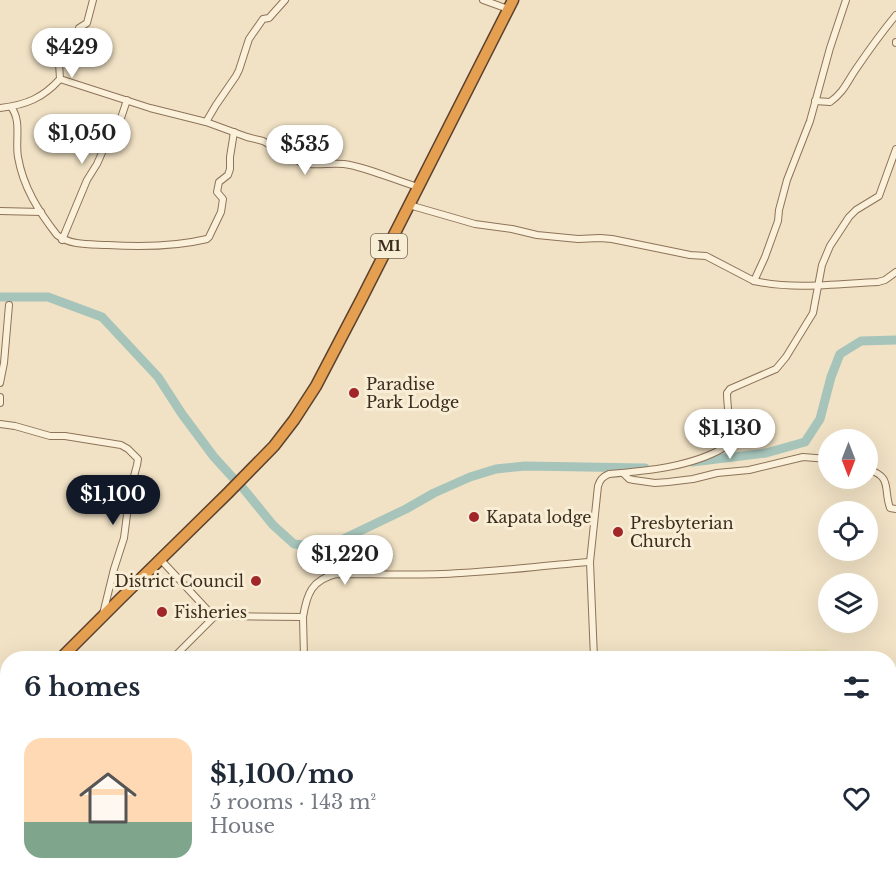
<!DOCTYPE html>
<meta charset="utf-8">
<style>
:root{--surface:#fff;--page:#f2f2f3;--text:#1f2937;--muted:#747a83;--accent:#111827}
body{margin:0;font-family:"Libre Baskerville",serif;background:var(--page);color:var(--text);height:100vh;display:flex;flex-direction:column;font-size:22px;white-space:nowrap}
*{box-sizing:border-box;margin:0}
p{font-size:20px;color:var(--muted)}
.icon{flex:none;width:33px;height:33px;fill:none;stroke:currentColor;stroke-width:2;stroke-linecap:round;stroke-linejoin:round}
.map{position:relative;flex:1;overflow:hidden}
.sheet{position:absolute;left:0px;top:651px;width:897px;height:236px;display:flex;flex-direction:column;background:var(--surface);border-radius:24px 24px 0 0;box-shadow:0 6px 24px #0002}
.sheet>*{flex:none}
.needle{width:39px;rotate:180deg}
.tools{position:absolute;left:818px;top:429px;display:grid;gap:12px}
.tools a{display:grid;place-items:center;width:60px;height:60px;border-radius:50%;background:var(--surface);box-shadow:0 6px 24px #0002;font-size:30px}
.price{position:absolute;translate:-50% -51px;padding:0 14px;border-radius:21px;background:#fff;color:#222;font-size:20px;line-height:39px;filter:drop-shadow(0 2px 3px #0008)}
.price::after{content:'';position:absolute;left:50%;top:36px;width:18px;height:14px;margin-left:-9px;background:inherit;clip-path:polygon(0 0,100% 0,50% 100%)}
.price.active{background:var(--accent);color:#fff}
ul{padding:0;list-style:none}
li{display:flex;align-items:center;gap:18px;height:150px;padding:0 24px}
li span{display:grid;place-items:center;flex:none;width:168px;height:120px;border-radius:18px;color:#555}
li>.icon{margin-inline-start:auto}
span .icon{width:72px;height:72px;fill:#fffc;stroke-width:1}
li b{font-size:26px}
h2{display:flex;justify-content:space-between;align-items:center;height:72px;padding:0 24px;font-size:26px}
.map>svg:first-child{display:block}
.farmland{fill:#e7ddb1}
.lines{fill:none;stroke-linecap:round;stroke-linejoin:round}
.river{stroke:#a6c4ba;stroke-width:9}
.street-casing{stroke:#8d7359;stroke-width:8}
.highway-casing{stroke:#5b412e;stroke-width:13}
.street{stroke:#fbf0d9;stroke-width:6}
.highway{stroke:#e49f51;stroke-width:10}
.poi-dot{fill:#a0262a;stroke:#f8edd5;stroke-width:2}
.labels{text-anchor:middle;stroke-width:6;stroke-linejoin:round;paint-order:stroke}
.shield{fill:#f8edd5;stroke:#746655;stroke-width:1.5}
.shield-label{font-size:15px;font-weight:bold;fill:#3c2c1e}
.poi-label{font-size:16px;fill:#3c2c1e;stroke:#f8edd5;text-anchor:start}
</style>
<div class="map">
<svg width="896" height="886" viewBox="0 0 896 886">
<rect width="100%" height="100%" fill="#f1e2c5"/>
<g class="farmland">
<path d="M828,649V658H729L730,652Z"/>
<path d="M718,879H825V884L718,880Z"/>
</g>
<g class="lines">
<g class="river">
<path d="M0,297H48L102,317L158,377L182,414L214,457L235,480"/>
<path d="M692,462L766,453L805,442L820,419L831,377L840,354L861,341L896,340"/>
<path d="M242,487L273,525L294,544L314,546L337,542L406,509L434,493L470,477L496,469L525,466L645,468"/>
</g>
<g class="street-casing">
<g id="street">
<path d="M483,0L508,9"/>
<path d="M896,42V43"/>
<path d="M60,79L150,108L206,122L216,105L236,76L239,70L249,39L263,19L269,18L285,0"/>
<path d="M815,101L830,102C844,92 847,82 856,69C869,50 882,32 896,15"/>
<path d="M11,107C22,121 15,140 18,157C23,187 39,212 57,235C71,246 91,244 108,245C141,247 174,247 207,239L209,237L221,212L223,199L217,192L219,182L228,175L230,169V157L234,132"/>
<path d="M0,108C26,105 43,98 60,79L59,63L67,55L79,28L87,23L93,0"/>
<path d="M206,122L247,137L263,141L302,163C318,167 334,161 350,165C373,170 395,180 418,187"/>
<path d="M409,205L475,224L512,229L537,235L578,239L600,238L612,239L690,255L706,256L754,281L765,257L778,221L779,210L787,180L810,121L830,48L846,0"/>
<path d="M0,211L41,212"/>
<path d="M62,240L87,180L97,164L113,128L121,118L127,100"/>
<path d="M754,281C795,290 837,284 878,282L885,280L896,272"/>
<path d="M0,383L4,363L9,305"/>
<path d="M0,397V403"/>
<path d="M0,424L15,426L50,436H65L121,445L128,449L138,459L137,465L130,491L124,538L114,569L103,614"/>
<path d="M867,469C893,477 883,488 890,508L896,509"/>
<path d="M624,474L629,479L634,480L655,483L668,482L693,479L717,473L749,470L803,457L828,459"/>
<path d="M161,560L214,617L223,616L303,617C307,593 312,580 336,574C378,574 420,576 461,573C504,571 547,565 590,562"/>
<path d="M303,617L304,658"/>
<path d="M173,658L214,617"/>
<path d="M594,658L590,562L598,486C600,480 602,477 609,474C646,471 692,467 725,447C733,431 727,410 727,393L730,389L776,369L786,357L813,313L822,265L830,246L849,217L856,210L879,196L896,149"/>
<path d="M0,748L4,754L6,760L7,886"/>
<path d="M307,879V886"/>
<path d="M596,886V879"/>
</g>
</g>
<g class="highway-casing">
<g id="highway">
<path d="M61,658L120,599L228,493L274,446L294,420L316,386L362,298L513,0"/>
<path d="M0,718L8,711"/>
</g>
</g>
<use href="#street" class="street"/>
<use href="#highway" class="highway"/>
</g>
<g class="poi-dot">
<circle cx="354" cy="393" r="6"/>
<circle cx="474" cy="517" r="6"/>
<circle cx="618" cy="532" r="6"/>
<circle cx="256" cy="581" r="6"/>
<circle cx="162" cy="612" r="6"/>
</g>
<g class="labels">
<rect class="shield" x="371" y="234" width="36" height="24" rx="4.5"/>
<g class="shield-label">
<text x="389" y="251">M1</text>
</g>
<g class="poi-label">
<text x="366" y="390">Paradise<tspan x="366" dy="18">Park Lodge</tspan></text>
<text x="486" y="523">Kapata lodge</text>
<text x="630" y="529">Presbyterian<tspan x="630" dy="18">Church</tspan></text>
<text x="244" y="587" text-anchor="end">District Council</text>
<text x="174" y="618">Fisheries</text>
</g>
</g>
</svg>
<div class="tools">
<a><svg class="needle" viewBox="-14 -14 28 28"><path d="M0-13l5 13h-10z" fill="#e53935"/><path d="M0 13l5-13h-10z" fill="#747a83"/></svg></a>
<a><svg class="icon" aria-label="locate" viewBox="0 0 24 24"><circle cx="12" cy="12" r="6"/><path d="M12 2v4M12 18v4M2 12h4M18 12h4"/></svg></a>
<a><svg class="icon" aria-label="layers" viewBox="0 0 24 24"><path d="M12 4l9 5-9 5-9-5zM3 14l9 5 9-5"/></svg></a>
</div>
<b class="price" style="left:72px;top:79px">$429</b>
<b class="price" style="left:82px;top:165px">$1,050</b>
<b class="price" style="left:305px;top:176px">$535</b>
<b class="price" style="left:730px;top:460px">$1,130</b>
<b class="price active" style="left:113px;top:526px">$1,100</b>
<b class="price" style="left:345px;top:586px">$1,220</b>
<section class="sheet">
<h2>6 homes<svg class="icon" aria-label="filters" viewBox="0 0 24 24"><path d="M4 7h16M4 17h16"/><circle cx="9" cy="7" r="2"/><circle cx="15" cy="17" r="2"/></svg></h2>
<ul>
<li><span style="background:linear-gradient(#ffd9b3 70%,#7fa58c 0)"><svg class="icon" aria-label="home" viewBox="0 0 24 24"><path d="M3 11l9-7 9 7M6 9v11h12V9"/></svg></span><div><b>$1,100/mo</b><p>5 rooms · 143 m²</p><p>House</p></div><svg class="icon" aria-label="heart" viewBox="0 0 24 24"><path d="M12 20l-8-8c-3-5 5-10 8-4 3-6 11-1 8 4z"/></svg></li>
</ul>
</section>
</div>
